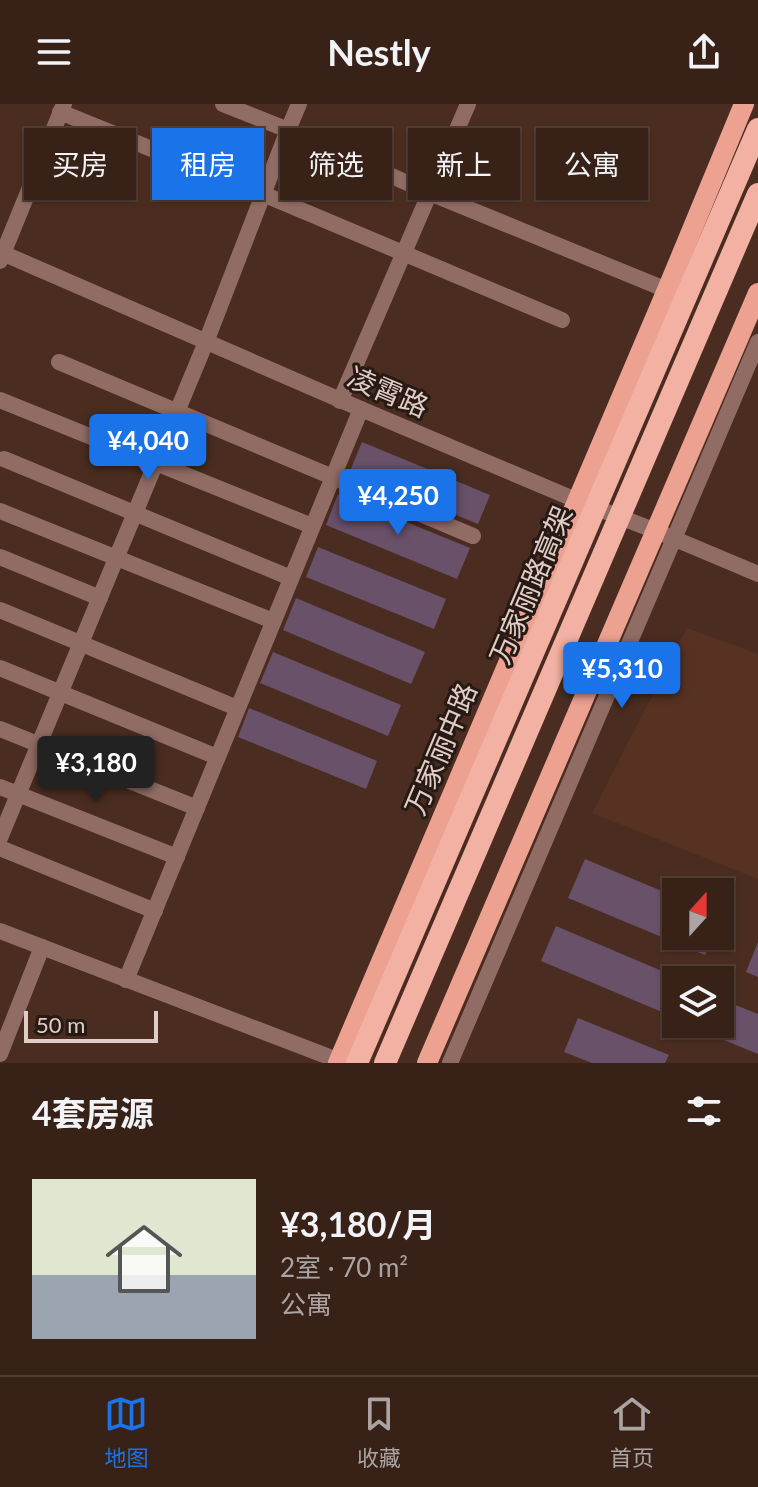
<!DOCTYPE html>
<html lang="zh">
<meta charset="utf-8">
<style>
:root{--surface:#382218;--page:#432f25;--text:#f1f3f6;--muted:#aba4a2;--line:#523f37;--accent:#1a73e8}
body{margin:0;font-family:Lato,"Noto Sans SC",sans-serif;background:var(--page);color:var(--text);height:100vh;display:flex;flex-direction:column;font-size:30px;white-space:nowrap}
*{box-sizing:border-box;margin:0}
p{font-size:26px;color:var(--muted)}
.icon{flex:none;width:44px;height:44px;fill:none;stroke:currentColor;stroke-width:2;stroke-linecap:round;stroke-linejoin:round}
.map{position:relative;height:959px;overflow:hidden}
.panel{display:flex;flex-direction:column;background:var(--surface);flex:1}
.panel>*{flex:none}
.top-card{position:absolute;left:24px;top:24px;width:710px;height:72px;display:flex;gap:16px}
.needle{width:52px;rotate:21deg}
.tools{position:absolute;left:662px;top:774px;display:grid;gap:16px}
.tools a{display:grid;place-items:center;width:72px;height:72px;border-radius:0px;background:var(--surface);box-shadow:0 2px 6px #0004,0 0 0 2px var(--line);font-size:40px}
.scale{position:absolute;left:24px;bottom:20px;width:134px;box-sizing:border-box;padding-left:8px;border:4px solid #e0cdc5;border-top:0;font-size:22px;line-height:28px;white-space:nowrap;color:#e0cdc5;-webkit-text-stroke:6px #271913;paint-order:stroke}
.price{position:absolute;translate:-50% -68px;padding:0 18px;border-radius:8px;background:var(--accent);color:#fff;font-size:26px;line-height:52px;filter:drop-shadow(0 2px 4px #0008)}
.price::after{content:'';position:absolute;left:50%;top:48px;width:24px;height:18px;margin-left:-12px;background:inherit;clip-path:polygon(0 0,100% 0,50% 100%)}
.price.on{background:#222;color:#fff}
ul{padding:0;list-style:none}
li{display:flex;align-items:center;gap:24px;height:200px;padding:0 32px}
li+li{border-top:2px solid var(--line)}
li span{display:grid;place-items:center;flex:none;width:224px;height:160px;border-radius:0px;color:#555}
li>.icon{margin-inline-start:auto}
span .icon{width:96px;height:96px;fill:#fffc;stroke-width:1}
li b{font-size:34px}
h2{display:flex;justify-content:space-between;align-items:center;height:96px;padding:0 32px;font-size:34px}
.tag{padding:0 28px;border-radius:0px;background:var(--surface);box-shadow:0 2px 6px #0004,0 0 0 2px var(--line);font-size:28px;line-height:72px}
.tag.on{background:var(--accent);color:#fff}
header{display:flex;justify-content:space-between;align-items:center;height:104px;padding:0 32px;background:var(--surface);font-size:36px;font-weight:700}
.tab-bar{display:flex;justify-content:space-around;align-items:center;height:112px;border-top:2px solid var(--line);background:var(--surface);font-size:22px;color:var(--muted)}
.tab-bar a{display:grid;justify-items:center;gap:4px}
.tab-bar .on{color:var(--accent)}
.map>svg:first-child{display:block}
.built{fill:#573223}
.building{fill:#685169}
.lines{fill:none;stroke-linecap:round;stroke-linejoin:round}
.minor{stroke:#916c64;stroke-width:16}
.tertiary{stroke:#916c64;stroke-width:16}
.primary{stroke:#eca191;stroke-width:20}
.trunk-bridge{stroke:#f2b1a3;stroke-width:22}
.labels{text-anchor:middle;stroke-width:6;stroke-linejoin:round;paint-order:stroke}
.street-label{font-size:28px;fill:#e0cdc5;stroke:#271913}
</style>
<header><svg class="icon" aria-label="menu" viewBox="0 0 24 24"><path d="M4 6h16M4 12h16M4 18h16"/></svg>Nestly<svg class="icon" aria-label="share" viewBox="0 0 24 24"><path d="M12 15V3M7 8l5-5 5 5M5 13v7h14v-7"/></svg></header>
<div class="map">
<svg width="758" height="959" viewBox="0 0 758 959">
<rect width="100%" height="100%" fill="#4a2d20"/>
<path class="built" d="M687,524L758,550V775L592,709Z"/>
<g class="building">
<path d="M362,338L490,391L478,420L350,367Z"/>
<path d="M338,390L470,444L457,475L326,421Z"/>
<path d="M318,443L446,495L434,525L306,473Z"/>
<path d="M296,494L425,548L411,580L283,526Z"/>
<path d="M273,548L401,601L388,632L260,579Z"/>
<path d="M249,604L377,657L366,685L238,633Z"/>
<path d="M585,755L676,793V832H713L705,851L568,794Z"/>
<path d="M556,822L683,876H676V914L541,857Z"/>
<path d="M758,838V873L746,868Z"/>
<path d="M733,900L758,910V950L719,934Z"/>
<path d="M578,914L669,951L665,959H592L564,948Z"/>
</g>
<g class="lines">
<g class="minor">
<path d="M223,0L288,26L430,89L667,186"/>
<path d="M60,8L263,90L562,216"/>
<path d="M0,148L361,305L576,396L656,427L758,470"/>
<path d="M0,157L64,0"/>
<path d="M59,258L473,432"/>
<path d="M0,296L312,422"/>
<path d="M340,297L468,0"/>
<path d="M4,355L291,474"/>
<path d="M0,407L273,517"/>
<path d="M0,453L100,494"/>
<path d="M0,506L237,604"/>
<path d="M0,564L217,653"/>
<path d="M0,625L197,704"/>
<path d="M0,683L177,753"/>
<path d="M0,734L206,238L288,26L299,0"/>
<path d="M0,744L155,807"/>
<path d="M0,827L345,959"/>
<path d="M126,876L361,305"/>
<path d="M0,950L42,843"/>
</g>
<path class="tertiary" d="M450,959L758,238"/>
<g class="primary">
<path d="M338,959L667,186L744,0"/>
<path d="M427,959L758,189"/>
</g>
<g class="trunk-bridge">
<path d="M357,959L758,25"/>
<path d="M385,959L758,90"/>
</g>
</g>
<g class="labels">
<g class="street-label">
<text transform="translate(388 288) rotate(23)" y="10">凌霄路</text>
<text transform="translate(531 481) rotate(-67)" y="10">万家丽路高架</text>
<text transform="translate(441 645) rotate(-67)" y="10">万家丽中路</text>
</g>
</g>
</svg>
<div class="tools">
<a><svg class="needle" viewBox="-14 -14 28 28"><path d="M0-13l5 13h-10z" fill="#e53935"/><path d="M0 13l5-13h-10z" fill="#aba4a2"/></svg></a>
<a><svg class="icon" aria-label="layers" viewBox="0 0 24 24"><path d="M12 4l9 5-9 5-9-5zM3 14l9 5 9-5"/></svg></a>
</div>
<div class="scale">50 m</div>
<b class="price" style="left:148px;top:378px">¥4,040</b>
<b class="price" style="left:398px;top:433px">¥4,250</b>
<b class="price" style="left:622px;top:606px">¥5,310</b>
<b class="price on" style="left:96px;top:700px">¥3,180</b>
<div class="top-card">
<a class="tag">买房</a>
<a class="tag on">租房</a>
<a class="tag">筛选</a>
<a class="tag">新上</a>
<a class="tag">公寓</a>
</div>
</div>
<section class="panel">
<h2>4套房源<svg class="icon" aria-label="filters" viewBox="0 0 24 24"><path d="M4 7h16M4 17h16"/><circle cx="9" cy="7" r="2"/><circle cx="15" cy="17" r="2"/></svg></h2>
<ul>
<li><span style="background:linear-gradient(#dfe7d0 60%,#9aa5b1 0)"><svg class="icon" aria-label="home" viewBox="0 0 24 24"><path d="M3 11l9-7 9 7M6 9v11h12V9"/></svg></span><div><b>¥3,180/月</b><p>2室 · 70 m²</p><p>公寓</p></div></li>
</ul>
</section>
<nav class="tab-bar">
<a class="on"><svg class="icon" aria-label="map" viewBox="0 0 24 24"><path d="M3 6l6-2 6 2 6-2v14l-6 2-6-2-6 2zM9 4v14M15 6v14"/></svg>地图</a>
<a><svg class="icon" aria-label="saved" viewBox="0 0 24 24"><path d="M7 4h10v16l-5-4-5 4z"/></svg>收藏</a>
<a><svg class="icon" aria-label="home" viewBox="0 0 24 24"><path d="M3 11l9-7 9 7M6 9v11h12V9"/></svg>首页</a>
</nav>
